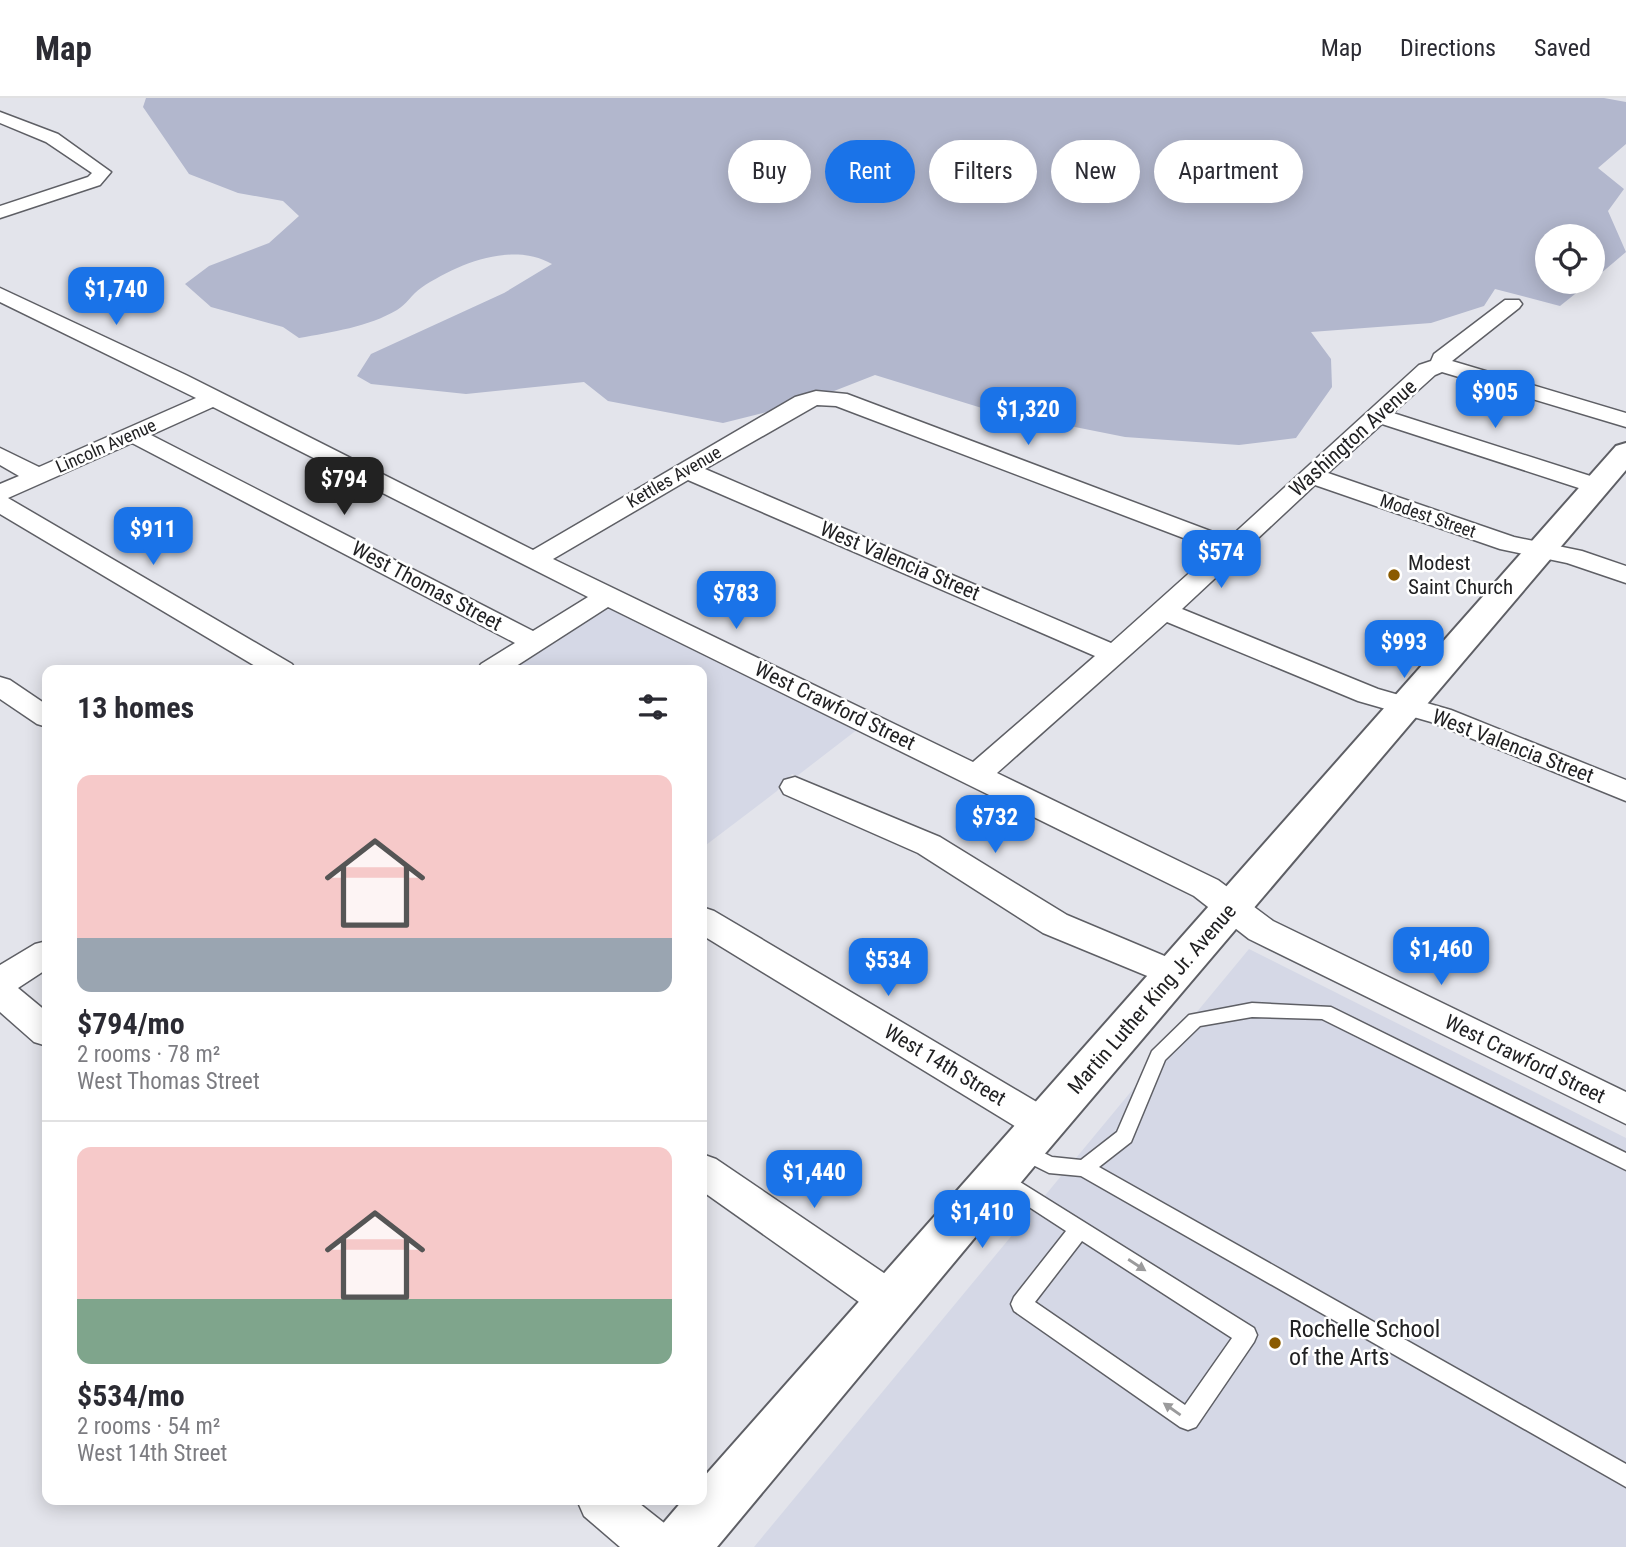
<!DOCTYPE html>
<meta charset="utf-8">
<style>
:root{--surface:#fff;--page:#f2f2f3;--text:#2b2b33;--muted:#7c7c81;--line:#e1e1e2;--accent:#1a73e8}
body{margin:0;font-family:"Roboto Condensed",sans-serif;background:var(--page);color:var(--text);height:100vh;display:flex;flex-direction:column;font-size:26px;white-space:nowrap}
*{box-sizing:border-box;margin:0}
p{font-size:23px;color:var(--muted)}
.icon{flex:none;width:38px;height:38px;fill:none;stroke:currentColor;stroke-width:2;stroke-linecap:round;stroke-linejoin:round}
.map{position:relative;flex:1;overflow:hidden}
.panel{position:absolute;left:42px;top:567px;width:665px;height:840px;display:flex;flex-direction:column;background:var(--surface);border-radius:14px;box-shadow:0 4px 18px #0003}
.panel>*{flex:none}
.hud{position:absolute;left:728px;top:42px;width:665px;height:63px;display:flex;gap:14px}
.buttons{position:absolute;left:1535px;top:126px;display:grid;gap:14px}
.buttons a{display:grid;place-items:center;width:70px;height:70px;border-radius:50%;background:var(--surface);box-shadow:0 4px 18px #0003;font-size:35px}
.price{position:absolute;translate:-50% -60px;padding:0 16px;border-radius:14px;background:var(--accent);color:#fff;font-size:23px;line-height:46px;filter:drop-shadow(0 2px 4px #0008)}
.price::after{content:'';position:absolute;left:50%;top:42px;width:21px;height:16px;margin-left:-10px;background:inherit;clip-path:polygon(0 0,100% 0,50% 100%)}
.price.current{background:#222;color:#fff}
ul{padding:0;list-style:none}
li{display:grid;align-content:center;gap:14px;height:371px;padding:0 35px}
li+li{border-top:2px solid var(--line)}
li span{display:grid;place-items:center;height:217px;border-radius:14px;color:#555}
li>.icon{margin-inline-start:auto}
span .icon{width:126px;height:126px;fill:#fffc;stroke-width:1}
li b{font-size:30px}
h2{display:flex;justify-content:space-between;align-items:center;height:84px;padding:0 35px;font-size:30px}
.tag{padding:0 24px;border-radius:32px;background:var(--surface);box-shadow:0 4px 18px #0003;font-size:24px;line-height:63px}
.tag.current{background:var(--accent);color:#fff}
header{display:flex;align-items:center;gap:42px;box-sizing:border-box;height:98px;padding:0 35px;background:var(--surface);border-bottom:2px solid var(--line)}
header strong{font-size:33px}
nav{display:flex;gap:38px;margin-inline-start:auto;font-size:24px}
.map>svg:first-child{display:block}
.built{fill:#d5d8e6}
.green{fill:#b2b7cd}
.lines{fill:none;stroke-linecap:round;stroke-linejoin:round}
.service-casing{stroke:#5e5f65;stroke-width:3}
.minor-casing{stroke:#5e5f65;stroke-width:3}
.tertiary-casing{stroke:#5e5f65;stroke-width:4}
.service{fill:#fff;fill-rule:evenodd}
.minor{fill:#fff;fill-rule:evenodd}
.tertiary{fill:#fff;fill-rule:evenodd}
.oneway{fill:#9b9b9c}
.poi-dot{fill:#8a5a00;stroke:#fff;stroke-width:2.5}
.labels{text-anchor:middle;stroke-width:5;stroke-linejoin:round;paint-order:stroke}
.far-street-label{font-size:18px;fill:#212123;stroke:#fff}
.street-label{font-size:21px;fill:#212123;stroke:#fff}
.poi-label{font-size:21px;fill:#212123;stroke:#fff;text-anchor:start}
.near-poi-label{font-size:24px;fill:#212123;stroke:#fff;text-anchor:start}
</style>
<header>
<strong>Map</strong>
<nav><a>Map</a><a>Directions</a><a>Saved</a></nav>
</header>
<div class="map">
<svg width="1626" height="1449" viewBox="0 0 1626 1449">
<rect width="100%" height="100%" fill="#e3e4eb"/>
<g class="built">
<path d="M606,508L858,631L797,678L792,676L777,693L702,750V572H507Z"/>
<path d="M1249,851L1626,1040V1449H754Z"/>
</g>
<path class="green" d="M146,0H1604L1626,4V46L1598,70L1624,91L1608,113L1626,154L1593,182L1592,138H1547V184H1590L1560,208L1495,191L1484,208L1431,225L1311,234L1331,261L1332,289L1296,340L1239,347L1125,339L985,311L875,277L829,295H806L775,312L723,325L608,303L584,284L466,296L371,286L357,278L371,256L504,195L552,166C512,143 457,166 421,190C412,196 406,207 397,212C368,229 332,234 299,240L283,229L211,209L185,186L209,168L269,145L299,118L283,103L238,95L189,76L143,9Z"/>
<g class="lines">
<g class="service-casing">
<g id="service">
<path d="M1252,905L1331,909L1626,1055V1072L1322,921L1252,919L1200,928L1165,962L1131,1044L1099,1069L1626,1366V1389L1081,1078L1049,1075L1015,1058L1012,1052L1015,1046L1022,1044L1052,1059L1081,1062L1117,1034L1152,953L1189,917Z"/>
<path d="M999,1071L1254,1230L1257,1237L1254,1244L1196,1329L1188,1332L1180,1329L1014,1213L1011,1206L1014,1199L1066,1133L992,1085L989,1079L992,1073ZM1082,1143L1232,1240L1185,1307L1035,1204Z"/>
</g>
</g>
<g class="minor-casing">
<g id="minor">
<path d="M0,14L58,36L111,74L100,87L0,120V108L88,79L92,75L46,44L0,25Z"/>
<path d="M0,190L186,277L533,452L795,299L816,293L847,296L1229,440L1419,267L1431,263L1434,256L1505,202H1519L1522,206L1519,210L1452,263L1626,315V329L1442,274L1435,277L1393,315L1606,383L1609,388L1606,393H1588L1382,326L1328,375L1514,439L1582,453L1626,468V485L1567,465L1500,451L1315,387L1182,511L1378,591L1451,612L1626,682V703L1431,624L1358,603L1167,524L997,675L1218,782L1273,823L1626,994V1026L1249,841L1194,798L608,509L510,572H477L481,566L515,545L132,345L8,400L292,566L296,572H262L0,416V386L19,378L0,367V350L39,369L196,300L0,204ZM817,307L836,308L1215,452L1111,545L705,371ZM213,309L588,499L533,533L151,337ZM688,382L1095,558L973,664L553,461Z"/>
<path d="M0,579L10,582L47,607V629L37,626L0,601Z"/>
<path d="M795,679L940,739L1067,817L1186,867L1191,876L1186,885L1174,889L1043,835L918,755L784,696L780,689L784,682Z"/>
<path d="M702,809L714,813L1057,1016L1063,1027L1057,1038L1044,1042L1031,1038L702,837Z"/>
<path d="M47,843V871L18,890L47,914V948L34,944L0,914V867L35,846Z"/>
<path d="M702,1056L716,1061L906,1190L912,1203L906,1216L891,1222L876,1216L702,1093Z"/>
<path d="M577,1402H635L673,1432L680,1449H620L584,1418Z"/>
</g>
</g>
<g class="tertiary-casing">
<path id="tertiary" d="M1626,345V372L1037,1065L717,1449H651L660,1429L683,1402H702V1381L1616,348Z"/>
</g>
<use href="#service" class="service"/>
<use href="#minor" class="minor"/>
<use href="#tertiary" class="tertiary"/>
</g>
<defs><path id="oneway-solid" d="M-6-.8H1V-3.2L6.5 0L1 3.2V.8H-6Z" transform="scale(1.75)"/></defs>
<g class="oneway">
<use href="#oneway-solid" transform="translate(1137 1167) rotate(33)"/>
<use href="#oneway-solid" transform="translate(1172 1311) rotate(-145)"/>
</g>
<g class="poi-dot">
<circle cx="1394" cy="477" r="7"/>
<circle cx="1275" cy="1245" r="7"/>
</g>
<g class="labels">
<g class="far-street-label">
<text transform="translate(106 348) rotate(-24)" y="6">Lincoln Avenue</text>
<text transform="translate(674 379) rotate(-30)" y="6">Kettles Avenue</text>
<text transform="translate(1428 418) rotate(19)" y="6">Modest Street</text>
</g>
<g class="street-label">
<text transform="translate(1353 340) rotate(-42)" y="7">Washington Avenue</text>
<text transform="translate(900 463) rotate(23)" y="7">West Valencia Street</text>
<text transform="translate(427 488) rotate(28)" y="7">West Thomas Street</text>
<text transform="translate(835 608) rotate(26)" y="7">West Crawford Street</text>
<text transform="translate(1513 648) rotate(21)" y="7">West Valencia Street</text>
<text transform="translate(1152 901) rotate(-49)" y="7">Martin Luther King Jr. Avenue</text>
<text transform="translate(1525 961) rotate(26)" y="7">West Crawford Street</text>
<text transform="translate(945 967) rotate(31)" y="7">West 14th Street</text>
</g>
<g class="poi-label">
<text x="1408" y="472">Modest<tspan x="1408" dy="24">Saint Church</tspan></text>
</g>
<g class="near-poi-label">
<text x="1289" y="1239">Rochelle School<tspan x="1289" dy="28">of the Arts</tspan></text>
</g>
</g>
</svg>
<div class="buttons">
<a><svg class="icon" aria-label="locate" viewBox="0 0 24 24"><circle cx="12" cy="12" r="6"/><path d="M12 2v4M12 18v4M2 12h4M18 12h4"/></svg></a>
</div>
<b class="price" style="left:116px;top:229px">$1,740</b>
<b class="price" style="left:1495px;top:332px">$905</b>
<b class="price" style="left:1028px;top:349px">$1,320</b>
<b class="price current" style="left:344px;top:419px">$794</b>
<b class="price" style="left:153px;top:469px">$911</b>
<b class="price" style="left:1221px;top:492px">$574</b>
<b class="price" style="left:736px;top:533px">$783</b>
<b class="price" style="left:1404px;top:582px">$993</b>
<b class="price" style="left:995px;top:757px">$732</b>
<b class="price" style="left:1441px;top:889px">$1,460</b>
<b class="price" style="left:888px;top:900px">$534</b>
<b class="price" style="left:814px;top:1112px">$1,440</b>
<b class="price" style="left:982px;top:1152px">$1,410</b>
<div class="hud">
<a class="tag">Buy</a>
<a class="tag current">Rent</a>
<a class="tag">Filters</a>
<a class="tag">New</a>
<a class="tag">Apartment</a>
</div>
<section class="panel">
<h2>13 homes<svg class="icon" aria-label="filters" viewBox="0 0 24 24"><path d="M4 7h16M4 17h16"/><circle cx="9" cy="7" r="2"/><circle cx="15" cy="17" r="2"/></svg></h2>
<ul>
<li><span style="background:linear-gradient(#f6c9c9 75%,#9aa5b1 0)"><svg class="icon" aria-label="home" viewBox="0 0 24 24"><path d="M3 11l9-7 9 7M6 9v11h12V9"/></svg></span><div><b>$794/mo</b><p>2 rooms · 78 m²</p><p>West Thomas Street</p></div></li>
<li><span style="background:linear-gradient(#f6c9c9 70%,#7fa58c 0)"><svg class="icon" aria-label="home" viewBox="0 0 24 24"><path d="M3 11l9-7 9 7M6 9v11h12V9"/></svg></span><div><b>$534/mo</b><p>2 rooms · 54 m²</p><p>West 14th Street</p></div></li>
</ul>
</section>
</div>
